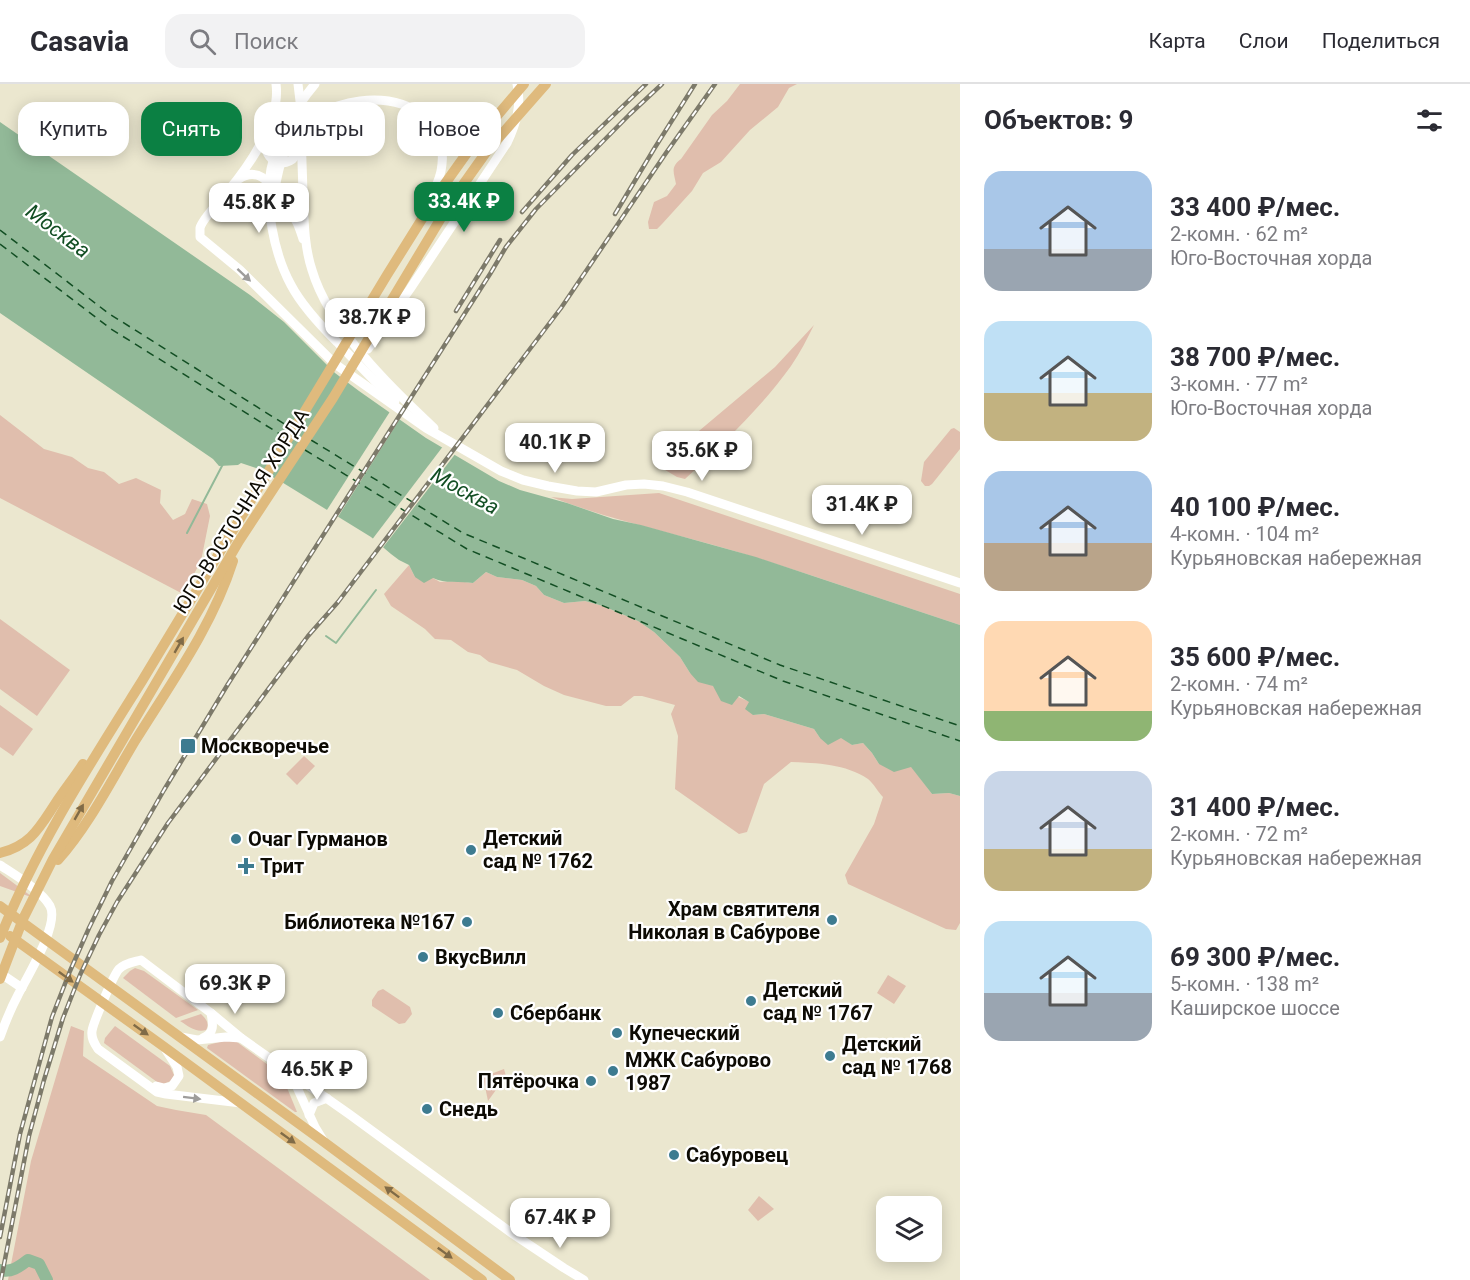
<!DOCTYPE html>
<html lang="ru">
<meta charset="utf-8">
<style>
:root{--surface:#fff;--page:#f2f2f3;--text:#2b2b33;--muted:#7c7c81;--line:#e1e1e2;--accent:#0b8043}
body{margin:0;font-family:Roboto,sans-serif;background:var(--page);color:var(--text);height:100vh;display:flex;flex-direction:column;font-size:22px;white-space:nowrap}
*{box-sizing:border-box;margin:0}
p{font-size:20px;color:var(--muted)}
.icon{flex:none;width:33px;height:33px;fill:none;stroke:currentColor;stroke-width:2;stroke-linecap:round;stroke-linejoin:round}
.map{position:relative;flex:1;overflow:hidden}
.side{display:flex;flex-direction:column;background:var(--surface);width:510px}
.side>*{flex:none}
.top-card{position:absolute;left:18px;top:18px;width:570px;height:54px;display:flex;gap:12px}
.tools{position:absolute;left:876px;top:1112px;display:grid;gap:12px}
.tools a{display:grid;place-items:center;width:66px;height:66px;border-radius:12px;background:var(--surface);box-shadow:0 3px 15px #0003;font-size:30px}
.price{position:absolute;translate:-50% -51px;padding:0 14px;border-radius:12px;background:#fff;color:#222;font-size:20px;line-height:39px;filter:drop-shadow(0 2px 3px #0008)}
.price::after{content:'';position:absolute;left:50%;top:36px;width:18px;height:14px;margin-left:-9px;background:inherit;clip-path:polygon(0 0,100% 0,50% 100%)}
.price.active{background:var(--accent);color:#fff}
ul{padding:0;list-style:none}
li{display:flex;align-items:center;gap:18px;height:150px;padding:0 24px}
li span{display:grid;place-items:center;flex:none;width:168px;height:120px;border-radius:18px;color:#555}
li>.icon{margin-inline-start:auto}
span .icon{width:72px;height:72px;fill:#fffc;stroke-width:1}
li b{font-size:26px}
h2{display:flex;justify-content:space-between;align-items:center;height:72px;padding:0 24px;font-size:26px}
.chip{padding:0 21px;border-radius:18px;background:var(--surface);box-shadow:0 3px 15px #0003;font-size:21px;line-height:54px}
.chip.active{background:var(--accent);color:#fff}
header{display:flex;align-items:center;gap:36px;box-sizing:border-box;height:84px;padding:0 30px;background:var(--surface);border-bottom:2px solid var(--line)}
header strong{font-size:28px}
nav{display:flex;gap:33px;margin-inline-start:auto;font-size:21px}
.search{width:420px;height:54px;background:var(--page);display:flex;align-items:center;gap:15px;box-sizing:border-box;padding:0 21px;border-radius:18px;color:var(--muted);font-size:22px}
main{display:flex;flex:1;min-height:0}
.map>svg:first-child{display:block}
.green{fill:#e0bead}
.water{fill:#92b998}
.pier{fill:#ebe7cf}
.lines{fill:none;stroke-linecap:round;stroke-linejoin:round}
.stream{stroke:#92b998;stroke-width:2}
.river{stroke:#92b998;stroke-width:12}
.ferry{stroke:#124e23;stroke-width:1.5;stroke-dasharray:8 6;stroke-linecap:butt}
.secondary{stroke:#fff;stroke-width:9}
.primary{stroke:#dfba7d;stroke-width:10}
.rail-casing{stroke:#7d7a6a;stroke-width:4.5}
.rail{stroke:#fff;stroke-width:2;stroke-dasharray:7;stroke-linecap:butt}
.oneway{fill:#9e9d9b}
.oneway2{fill:#806b47}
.poi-dot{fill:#3d7b90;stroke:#fff;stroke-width:2}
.labels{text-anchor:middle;stroke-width:4.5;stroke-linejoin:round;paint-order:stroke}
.street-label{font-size:20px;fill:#0d0b04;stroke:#fff}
.poi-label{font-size:20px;font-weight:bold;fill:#0d0b04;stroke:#fff;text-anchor:start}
.water-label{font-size:21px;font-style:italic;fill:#124e23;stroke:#fff}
</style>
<header>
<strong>Casavia</strong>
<div class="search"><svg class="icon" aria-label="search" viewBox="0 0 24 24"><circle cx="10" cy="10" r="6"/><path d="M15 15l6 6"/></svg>Поиск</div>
<nav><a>Карта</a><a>Слои</a><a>Поделиться</a></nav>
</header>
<main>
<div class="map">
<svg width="960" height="1196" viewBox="0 0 960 1196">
<rect width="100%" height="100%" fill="#ebe7cf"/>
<g class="green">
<path d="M740,0H797L789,4L778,23L750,46L721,78L703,89L692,107L662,140L657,145H649L648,138L654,118L667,112L676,100C674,89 670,83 681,75L712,31L727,17Z"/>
<path d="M814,241C807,255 800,269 791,282C761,324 723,359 685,395L677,393L655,380L687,357L775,283Z"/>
<path d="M0,331L44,365L72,373L88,384L104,388L119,400L136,394L161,406L160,419L173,436L185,430L192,415L207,420L210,432L201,477L183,510L0,414Z"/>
<path d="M954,344L960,348V365L932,400L929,402H925L921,397L924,378L951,345Z"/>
<path d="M659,409L960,510V541C892,519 825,495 757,474C689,452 618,439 551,413L572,415Z"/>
<path d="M409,481L415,493L433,494L440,498L456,497L473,499L486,488L497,493L522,496L536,502L544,511L564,519L585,517L603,522L638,537L654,548L680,573L690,589L713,602L750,618L753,631L764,630L814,645L820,654L841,653L852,661L863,659L872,669L879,680L911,682L932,710L949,709L960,712V839L956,846L946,845L848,800L845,791L874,740L883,713C878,708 874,700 868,695C846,680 817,679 791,678L764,700L747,748L739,750L675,705L678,652L671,630L675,621L642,612H634L621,622H606L564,611L544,602L517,586L489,578L480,571L468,568L451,556L435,555L425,545L391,522L384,510Z"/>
<path d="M0,535L70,586L37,632L0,605Z"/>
<path d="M0,621L33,645L13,672L0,663Z"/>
<path d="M304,672L315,682L297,701L286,690Z"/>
<path d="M0,789L31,812V813L0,802Z"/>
<path d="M135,884L144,887L198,926L176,934L123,894L130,887Z"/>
<path d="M888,891L906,902L894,920L877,909Z"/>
<path d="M383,905L410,923L412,930L405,939L399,940L372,922V916L378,907Z"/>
<path d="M201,930C206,935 210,939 206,946C196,949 188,942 180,937Z"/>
<path d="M71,942L84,947L83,972L157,1022L176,1026L206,1031L430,1196H8L31,1077Z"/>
<path d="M115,942L170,982L174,991L171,997L163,1000L157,998L104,959L105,954Z"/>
<path d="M227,956L237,958L279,989L283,994L297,1028H295L207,964L208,961Z"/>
<path d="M504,985L506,992L488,1017L483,993Z"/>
<path d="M759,1112L774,1125L758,1137L748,1126Z"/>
</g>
<path class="water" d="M0,38L250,211L284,238L335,289L359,307L426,354L499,397L520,406L567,419L613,435L641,441L756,473L960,541V712L949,709L932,710L911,683L894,688L879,680L872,669L863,659L852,661L841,654L828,661L820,654L814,645L764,630L753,631L745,625L749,618L739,612L732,621L721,617L713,602L698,598L690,589L680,573L654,548L638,537L603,522L585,517L564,519L544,511L536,502L522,496L497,493L486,488L473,499C461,497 444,500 433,494L424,499L415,493L409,481L399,476L391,470L371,453L280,397L256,384L241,379L238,381L219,382L213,375L0,229Z"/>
<g class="pier">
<path d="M391,326L401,333L336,436L325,429Z"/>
<path d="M444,361L456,369L381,466L371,457Z"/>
</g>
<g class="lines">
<g class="stream">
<path d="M187,449L223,380"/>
<path d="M326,552L336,559L376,506"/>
</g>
<path class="river" d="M0,1186C11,1189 19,1183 28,1176L39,1180L47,1196"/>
<g class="ferry">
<path d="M0,146L108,229L289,343"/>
<path d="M0,160L111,245L283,352"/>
<path d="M311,356L463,449L780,581L960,642"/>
<path d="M305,366L467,465L783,597L960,657"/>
</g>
<g class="secondary">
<path d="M276,0C281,35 250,81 228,107C222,115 202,135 200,144C200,146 200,151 200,153L240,186L335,280L426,344L501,387L523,396L548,402L577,407L596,408L626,401L644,400L663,402L687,408L960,499"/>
<path d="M298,0L300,17C301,48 302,78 303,109C304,135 304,162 312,186C329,244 391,304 434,344"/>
<path d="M315,0C294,25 278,53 271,85C264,119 274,170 291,201C302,222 320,241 337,258C356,278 375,298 395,317"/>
<path d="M266,52C260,80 291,89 299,65"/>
<path d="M239,95C258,82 270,99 281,113C286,120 292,128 296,137C299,142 301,149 303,155"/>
<path d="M275,104C278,89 281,73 289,60C316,11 403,0 434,42C442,55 444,71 441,87C439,97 434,107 429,117"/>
<path d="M368,265L410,205L507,59C516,40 522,21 517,0"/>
<path d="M0,781C15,791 41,806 50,822C60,840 27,893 18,911C11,924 5,939 0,953"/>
<path d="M0,889L22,904"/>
<path d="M181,953L197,956L226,953L241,954"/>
<path d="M203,954C215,949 213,940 211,929"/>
<path d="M290,988L315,1043L323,1056"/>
<path d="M156,1002L164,1004L172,1002L179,992L177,983L166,966"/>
<path d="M241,1019L166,1010L157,1008L98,965C94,959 91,954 92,947C93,939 114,890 119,885C125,879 134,878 141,876L211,929L241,954L349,1030L513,1150L564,1184L584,1196"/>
<path d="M309,1031L314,1019L327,1014"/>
</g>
<g class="primary">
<path d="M0,769C31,761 39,744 55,720C64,706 74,694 83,680"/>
<path d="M58,776C89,741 111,697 135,657C171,599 212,543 233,477"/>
<path d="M0,822L324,1058L510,1196"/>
<path d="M10,852L163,962L482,1196"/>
<path d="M0,854C36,763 90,680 142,597L387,191L437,111L474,59L524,0"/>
<path d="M0,895L23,835L53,775L239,457L333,314L450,119L487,67L546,0"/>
</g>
<g class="rail-casing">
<g id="rail">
<path d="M522,128L572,71L646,0"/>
<path d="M615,130L654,65L695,0"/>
<path d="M456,227L500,156"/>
<path d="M0,1153L20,1050L52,933L70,887L89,844L112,797L164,706L228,600L490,190L506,163L536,125L630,30L662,0"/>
<path d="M1,1196L29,1052L44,996L63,934L80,891L99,851L117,818L168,739L308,552L338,518L561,224L666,69L715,0"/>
</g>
</g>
<use href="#rail" class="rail"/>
</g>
<defs><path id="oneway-solid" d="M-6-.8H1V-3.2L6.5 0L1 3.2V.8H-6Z" transform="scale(1.5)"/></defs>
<g class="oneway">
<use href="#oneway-solid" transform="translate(244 191) rotate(43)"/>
<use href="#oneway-solid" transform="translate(192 1014) rotate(7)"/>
</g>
<g class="oneway2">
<use href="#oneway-solid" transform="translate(179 561) rotate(-60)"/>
<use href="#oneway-solid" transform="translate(79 728) rotate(-60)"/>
<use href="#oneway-solid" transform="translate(66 893) rotate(36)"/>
<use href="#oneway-solid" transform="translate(141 946) rotate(35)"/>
<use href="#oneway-solid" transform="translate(288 1054) rotate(36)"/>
<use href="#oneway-solid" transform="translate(392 1108) rotate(-143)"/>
<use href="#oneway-solid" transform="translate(445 1169) rotate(36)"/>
</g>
<g class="poi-dot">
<rect x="180" y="654" width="16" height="16" rx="3"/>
<circle cx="236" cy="755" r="6"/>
<circle cx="471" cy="766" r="6"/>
<path d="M243 773h6v6h6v6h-6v6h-6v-6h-6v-6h6z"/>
<circle cx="832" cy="836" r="6"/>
<circle cx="467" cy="838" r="6"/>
<circle cx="423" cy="873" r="6"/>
<circle cx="751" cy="917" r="6"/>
<circle cx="498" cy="929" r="6"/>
<circle cx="617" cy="949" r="6"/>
<circle cx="830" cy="972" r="6"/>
<circle cx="613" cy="987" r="6"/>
<circle cx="591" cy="997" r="6"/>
<circle cx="427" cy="1025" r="6"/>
<circle cx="674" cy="1071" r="6"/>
</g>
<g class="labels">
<g class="street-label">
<text transform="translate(241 427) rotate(-58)" y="7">ЮГО-ВОСТОЧНАЯ ХОРДА</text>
</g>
<g class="poi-label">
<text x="201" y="669">Москворечье</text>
<text x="483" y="761">Детский<tspan x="483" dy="23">сад № 1762</tspan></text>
<text x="248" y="762">Очаг Гурманов</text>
<text x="260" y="789">Трит</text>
<text x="820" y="832" text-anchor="end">Храм святителя<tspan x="820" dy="23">Николая в Сабурове</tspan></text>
<text x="455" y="845" text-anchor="end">Библиотека №167</text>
<text x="435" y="880">ВкусВилл</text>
<text x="763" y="913">Детский<tspan x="763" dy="23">сад № 1767</tspan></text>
<text x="510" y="936">Сбербанк</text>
<text x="629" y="956">Купеческий</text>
<text x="842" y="967">Детский<tspan x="842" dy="23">сад № 1768</tspan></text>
<text x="625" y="983">МЖК Сабурово<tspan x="625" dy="23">1987</tspan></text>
<text x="579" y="1004" text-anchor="end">Пятёрочка</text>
<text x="439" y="1032">Снедь</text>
<text x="686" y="1078">Сабуровец</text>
</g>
<g class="water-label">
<text transform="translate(58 147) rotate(37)" y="7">Москва</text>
<text transform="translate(465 407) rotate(29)" y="7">Москва</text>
</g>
</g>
</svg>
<div class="tools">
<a><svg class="icon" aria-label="layers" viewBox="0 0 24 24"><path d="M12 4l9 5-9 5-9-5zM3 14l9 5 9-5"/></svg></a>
</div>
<b class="price active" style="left:464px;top:149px">33.4K ₽</b>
<b class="price" style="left:259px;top:150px">45.8K ₽</b>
<b class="price" style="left:375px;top:265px">38.7K ₽</b>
<b class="price" style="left:555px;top:390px">40.1K ₽</b>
<b class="price" style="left:702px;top:398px">35.6K ₽</b>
<b class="price" style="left:862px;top:452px">31.4K ₽</b>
<b class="price" style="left:235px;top:931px">69.3K ₽</b>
<b class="price" style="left:317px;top:1017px">46.5K ₽</b>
<b class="price" style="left:560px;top:1165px">67.4K ₽</b>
<div class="top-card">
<a class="chip">Купить</a>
<a class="chip active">Снять</a>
<a class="chip">Фильтры</a>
<a class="chip">Новое</a>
</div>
</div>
<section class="side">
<h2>Объектов: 9<svg class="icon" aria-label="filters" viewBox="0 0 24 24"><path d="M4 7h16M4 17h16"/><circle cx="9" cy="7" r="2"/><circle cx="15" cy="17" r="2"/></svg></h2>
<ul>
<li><span style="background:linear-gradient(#a9c7e8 65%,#9aa5b1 0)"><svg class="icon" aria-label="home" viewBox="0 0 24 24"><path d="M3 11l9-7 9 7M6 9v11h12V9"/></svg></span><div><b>33 400 ₽/мес.</b><p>2-комн. · 62 m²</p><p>Юго-Восточная хорда</p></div></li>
<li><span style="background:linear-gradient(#bfe0f5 60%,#c2b280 0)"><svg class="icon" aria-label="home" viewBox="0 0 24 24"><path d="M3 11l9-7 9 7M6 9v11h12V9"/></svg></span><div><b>38 700 ₽/мес.</b><p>3-комн. · 77 m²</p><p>Юго-Восточная хорда</p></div></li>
<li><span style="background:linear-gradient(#a9c7e8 60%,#b9a48a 0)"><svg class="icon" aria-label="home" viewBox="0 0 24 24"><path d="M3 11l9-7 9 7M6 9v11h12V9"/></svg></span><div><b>40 100 ₽/мес.</b><p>4-комн. · 104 m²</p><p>Курьяновская набережная</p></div></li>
<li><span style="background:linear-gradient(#ffd9b3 75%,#8fb573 0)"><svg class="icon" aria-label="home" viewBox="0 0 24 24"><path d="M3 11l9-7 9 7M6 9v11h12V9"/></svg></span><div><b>35 600 ₽/мес.</b><p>2-комн. · 74 m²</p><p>Курьяновская набережная</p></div></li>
<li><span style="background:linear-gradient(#c9d6e8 65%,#c2b280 0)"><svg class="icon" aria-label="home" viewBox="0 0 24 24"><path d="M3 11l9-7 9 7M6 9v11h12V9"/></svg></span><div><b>31 400 ₽/мес.</b><p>2-комн. · 72 m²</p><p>Курьяновская набережная</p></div></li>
<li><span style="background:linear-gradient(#bfe0f5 60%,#9aa5b1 0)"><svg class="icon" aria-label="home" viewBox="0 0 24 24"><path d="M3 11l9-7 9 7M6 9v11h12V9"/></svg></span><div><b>69 300 ₽/мес.</b><p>5-комн. · 138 m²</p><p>Каширское шоссе</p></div></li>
</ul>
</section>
</main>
